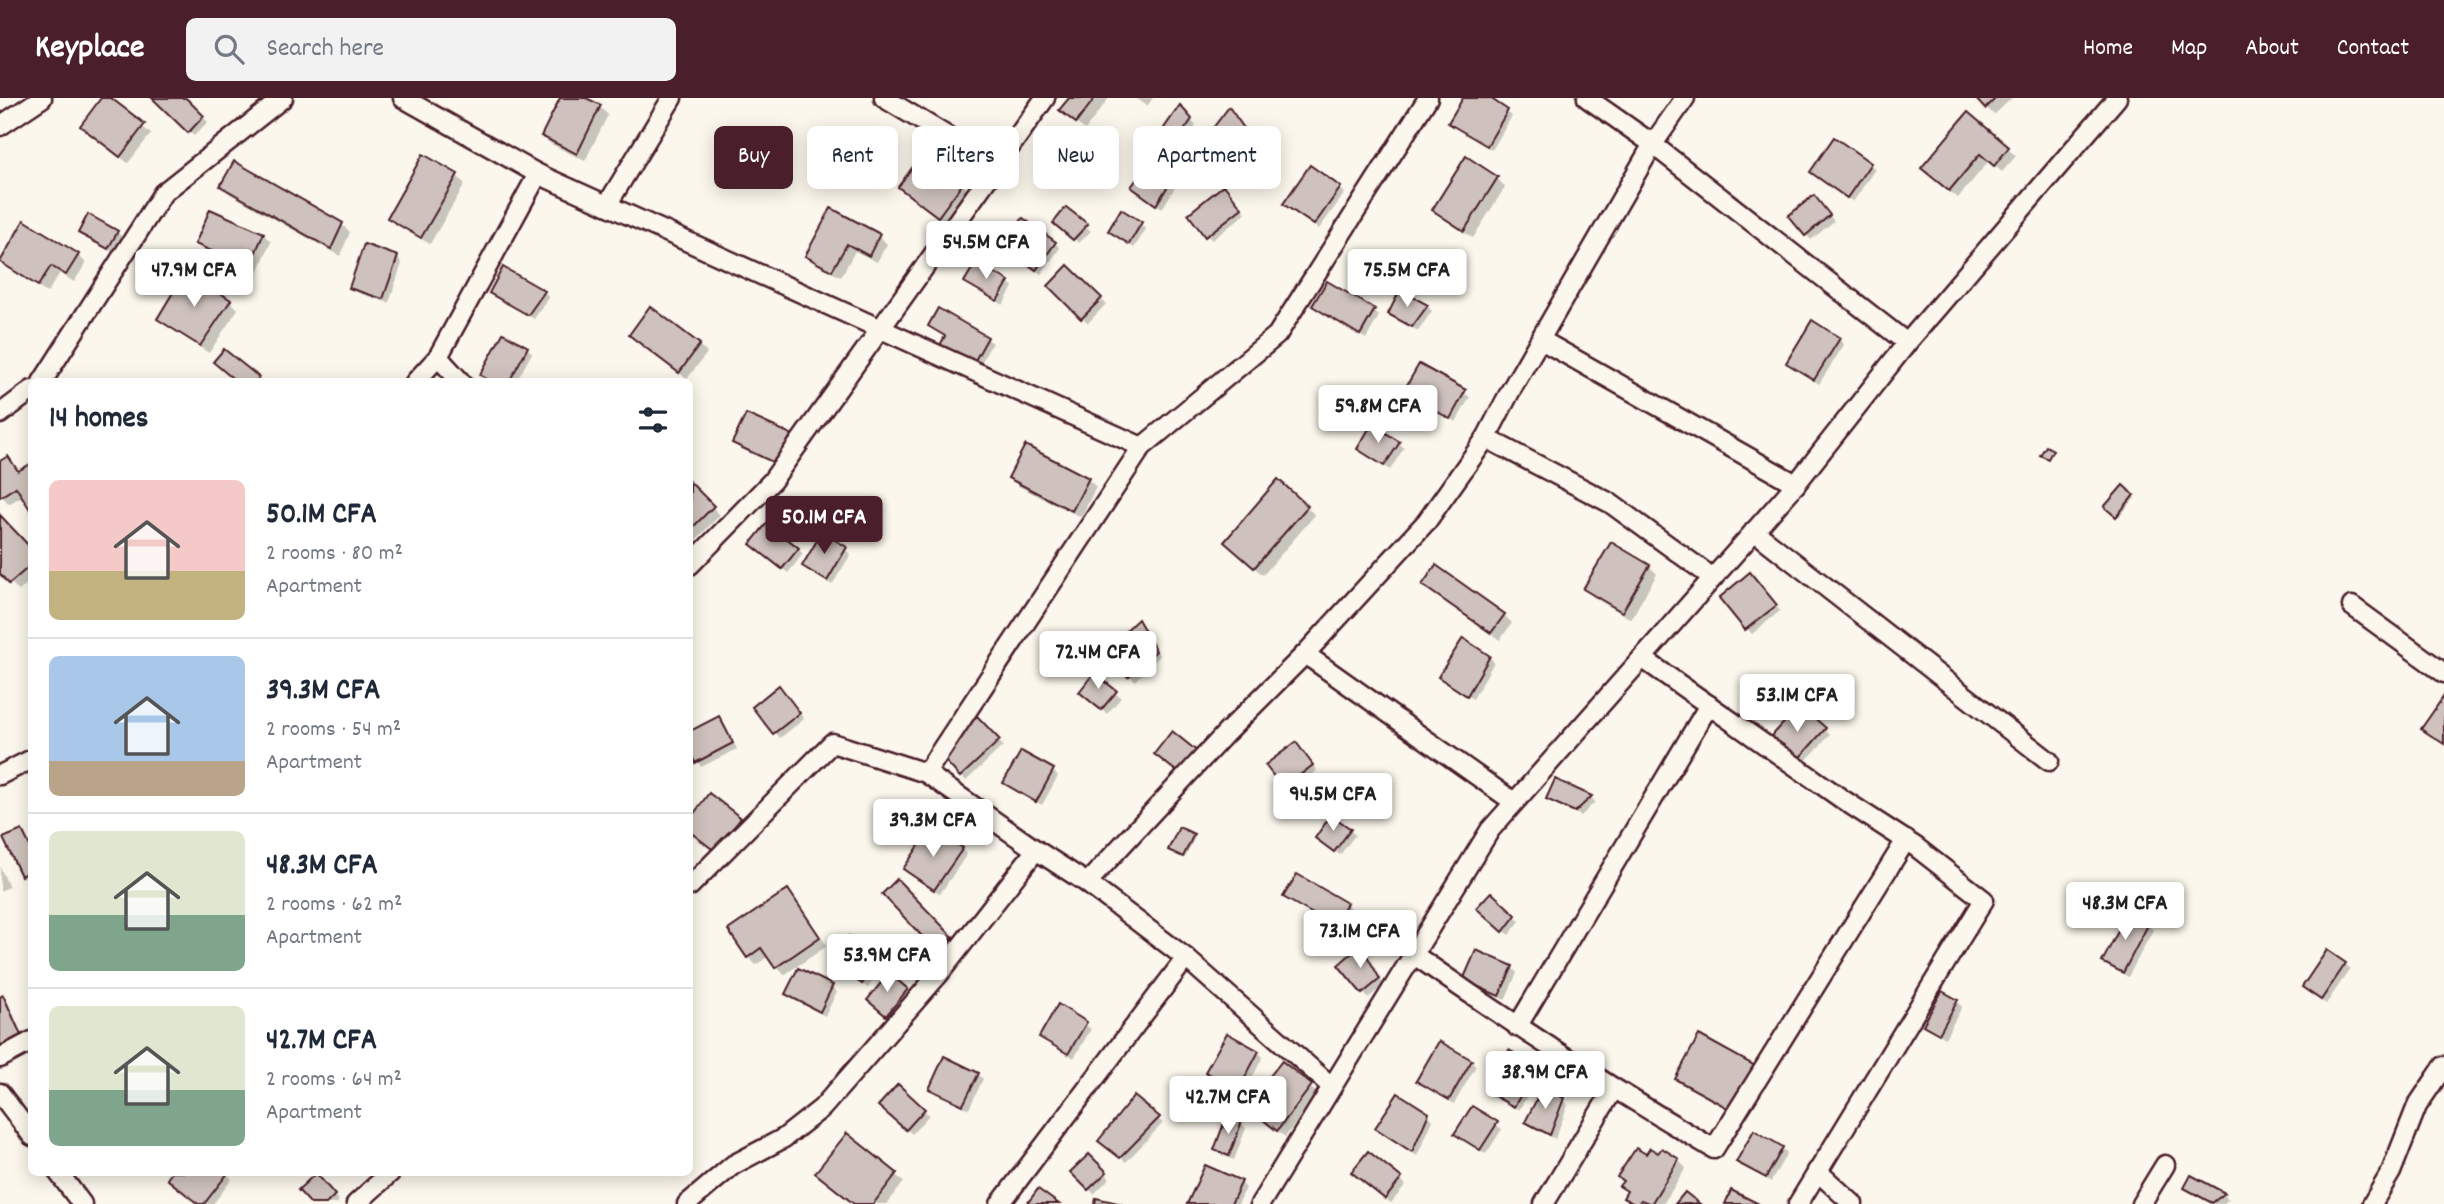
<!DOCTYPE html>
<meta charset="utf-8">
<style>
:root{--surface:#fff;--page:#f2f2f3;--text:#1f2937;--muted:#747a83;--line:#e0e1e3;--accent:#4a1f2b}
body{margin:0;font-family:Dekko,sans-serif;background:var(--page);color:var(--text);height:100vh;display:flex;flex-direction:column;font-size:26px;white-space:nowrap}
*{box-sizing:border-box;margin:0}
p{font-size:23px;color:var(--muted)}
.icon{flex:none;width:38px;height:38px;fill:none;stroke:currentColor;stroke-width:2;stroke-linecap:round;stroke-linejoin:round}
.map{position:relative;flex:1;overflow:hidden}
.drawer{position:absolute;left:28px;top:280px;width:665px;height:798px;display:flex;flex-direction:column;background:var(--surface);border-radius:10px;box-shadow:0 4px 18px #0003}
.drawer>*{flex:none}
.banner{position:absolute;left:714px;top:28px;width:665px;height:63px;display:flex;gap:14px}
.price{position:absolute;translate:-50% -60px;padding:0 16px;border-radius:7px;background:#fff;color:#222;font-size:23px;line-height:46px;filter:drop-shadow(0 2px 4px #0008)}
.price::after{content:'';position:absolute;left:50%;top:42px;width:21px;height:16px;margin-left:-10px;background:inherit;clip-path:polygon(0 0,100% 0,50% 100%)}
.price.current{background:var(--accent);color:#fff}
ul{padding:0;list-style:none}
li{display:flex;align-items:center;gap:21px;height:175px;padding:0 21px}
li+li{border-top:2px solid var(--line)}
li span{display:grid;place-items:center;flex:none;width:196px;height:140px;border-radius:10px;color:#555}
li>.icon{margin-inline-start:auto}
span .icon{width:84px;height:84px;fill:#fffc;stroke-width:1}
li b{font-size:30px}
h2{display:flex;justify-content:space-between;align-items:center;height:84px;padding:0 21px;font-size:30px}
.tag{padding:0 24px;border-radius:10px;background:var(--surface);box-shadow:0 4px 18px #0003;font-size:24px;line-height:63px}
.tag.current{background:var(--accent);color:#fff}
header{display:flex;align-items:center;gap:42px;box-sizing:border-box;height:98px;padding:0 35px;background:var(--accent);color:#fff}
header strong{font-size:33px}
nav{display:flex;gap:38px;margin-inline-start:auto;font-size:24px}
.search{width:490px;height:63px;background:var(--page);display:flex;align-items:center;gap:18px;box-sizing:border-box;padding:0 24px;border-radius:10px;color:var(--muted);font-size:26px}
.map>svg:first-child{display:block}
.shadow{fill:#0003}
.building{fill:#cfc2bc;stroke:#4a1f2b;stroke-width:2}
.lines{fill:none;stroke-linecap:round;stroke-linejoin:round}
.minor-casing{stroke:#4a1f2b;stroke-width:23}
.minor{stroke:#fbf7ec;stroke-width:18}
</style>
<header>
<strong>Keyplace</strong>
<div class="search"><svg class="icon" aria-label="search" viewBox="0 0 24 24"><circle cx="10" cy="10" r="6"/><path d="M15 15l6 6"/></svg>Search here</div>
<nav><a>Home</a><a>Map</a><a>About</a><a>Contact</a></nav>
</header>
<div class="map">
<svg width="2444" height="1106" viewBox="0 0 2444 1106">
<rect width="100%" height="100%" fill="#fbf7ec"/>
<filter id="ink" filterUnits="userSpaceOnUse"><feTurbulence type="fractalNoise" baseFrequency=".0143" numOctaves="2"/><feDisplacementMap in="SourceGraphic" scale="14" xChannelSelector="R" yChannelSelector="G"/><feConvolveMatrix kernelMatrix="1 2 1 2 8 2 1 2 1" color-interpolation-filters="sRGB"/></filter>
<g filter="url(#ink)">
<g class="shadow">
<path d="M103,0H108L151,36L128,65L90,35Z"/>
<path d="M154,0H184L208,24L194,38Z"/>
<path d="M562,0H583L600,9L608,17L585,63L551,46L543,38Z"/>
<path d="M1071,0H1109L1085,32L1070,20Z"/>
<path d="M1136,0H1153L1147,8Z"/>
<path d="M1465,0H1486L1512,18L1492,52L1450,25Z"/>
<path d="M1977,0H2012L1994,17Z"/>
<path d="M1185,15L1196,28L1173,60L1155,46Z"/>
<path d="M1234,16L1250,39L1225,72L1204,56Z"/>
<path d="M1968,16L2016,58L2002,74L1989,63L1958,100L1931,78Z"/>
<path d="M1466,61L1497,80L1505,89L1473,140L1442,120L1434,112Z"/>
<path d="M1870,66L1875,71L1853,104L1812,74Z"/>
<path d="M457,78L465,86L430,146L397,127L389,119Z"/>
<path d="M1171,81L1177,86L1162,111L1139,94Z"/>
<path d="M962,86L970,94L947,125L909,97Z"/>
<path d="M222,88L341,126L350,134L340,158L230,96Z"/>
<path d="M1339,90L1345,95L1319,131L1291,111Z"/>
<path d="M1229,95L1246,115L1212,142L1207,137Z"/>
<path d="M1818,104L1834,123L1811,142L1791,119Z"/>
<path d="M1066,111L1091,133L1079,145L1060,130Z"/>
<path d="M832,112L879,138L887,146L877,164L855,153L841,179L815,166L807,158Z"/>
<path d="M1122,113L1146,131L1134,150L1110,133Z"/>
<path d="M24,124L78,157L86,165L74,184L60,175L47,195L9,171L1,163Z"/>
<path d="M80,134H117L122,139L114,155Z"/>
<path d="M263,136L271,144L257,176L205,153L197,145Z"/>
<path d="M1055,145L1060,150L1041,176L1010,153Z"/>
<path d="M397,159L402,165L389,205L356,194L351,189Z"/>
<path d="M1068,169L1106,206L1088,225L1050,188Z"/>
<path d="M967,184H1008L1013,189L1003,207Z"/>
<path d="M1327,185L1379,218L1366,241L1314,208Z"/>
<path d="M544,194L549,199L534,221L491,195Z"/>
<path d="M230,203L238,211L209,255L167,228L159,220Z"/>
<path d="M1427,208L1432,213L1418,233L1390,216Z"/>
<path d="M930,228L987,240L992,245L977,272L946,239Z"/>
<path d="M631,237L699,247L707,255L687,281Z"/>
<path d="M1839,241L1844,247L1819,286L1788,264Z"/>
<path d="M527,250L532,255L516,284H491L482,276Z"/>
<path d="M1420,268L1470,299L1456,324L1405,294Z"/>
<path d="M790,338L795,343L784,371L739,350L734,345Z"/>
<path d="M1399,345L1404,350L1390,372L1359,350Z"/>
<path d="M8,360L20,374L32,367V410L23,397L9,406L0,396V365Z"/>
<path d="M1010,379L1088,381L1096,389L1081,419L1018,388Z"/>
<path d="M1278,384L1315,417L1263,477L1234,452Z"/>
<path d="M690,386L720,417L690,448Z"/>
<path d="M2123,390L2135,400L2119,419L2107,409Z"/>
<path d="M0,419L32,453V481L19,493L0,473Z"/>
<path d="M823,437L851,456L832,487L804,468Z"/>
<path d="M758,451H798L803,456L788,475Z"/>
<path d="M1649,468L1657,476L1631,521L1593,499L1585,491Z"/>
<path d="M1755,481L1780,513L1752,536L1721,500Z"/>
<path d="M1424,486L1504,517L1512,525L1500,542Z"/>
<path d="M1138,523L1160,558L1135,583L1107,553Z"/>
<path d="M1489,559L1494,564L1473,601L1445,583Z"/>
<path d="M1094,577L1121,600L1107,616L1086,599Z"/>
<path d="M784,595L804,621L780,640L754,609Z"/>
<path d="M1800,609L1830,637L1801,668L1772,641Z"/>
<path d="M719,620L724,625L737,651L701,669L690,650V635Z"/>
<path d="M977,620L1003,648L966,683L940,655Z"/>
<path d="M1301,651L1317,673L1289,694L1284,689Z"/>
<path d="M1053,673L1058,678L1042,707L1005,685Z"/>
<path d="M1556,684L1591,699L1595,704L1581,718L1553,705L1548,700Z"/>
<path d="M710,698L745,727L721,758L690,733V724Z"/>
<path d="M1350,732L1355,737L1340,757L1322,744Z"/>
<path d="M22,734L32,749V780L27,782L22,777Z"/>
<path d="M1193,737L1195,739L1185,760L1172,754Z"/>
<path d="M962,751L967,756L940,796L906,771Z"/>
<path d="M0,769L9,789L0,793Z"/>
<path d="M897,784L956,845L944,857L884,796Z"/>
<path d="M787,793L795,801L827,848L784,877L769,858L756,867L748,859Z"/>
<path d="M1491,796L1520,823L1509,837L1483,815Z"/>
<path d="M1286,799L1346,806L1351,811L1340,832Z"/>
<path d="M2148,826L2153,832L2128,879L2105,864Z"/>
<path d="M1361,849L1384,887L1368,900L1340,867Z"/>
<path d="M879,862L884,867L868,890L838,868Z"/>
<path d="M2345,866L2350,871L2326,906L2309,894Z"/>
<path d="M1512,869L1517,875L1505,902L1470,886L1465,881Z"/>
<path d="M889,878L912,897L892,922L874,907Z"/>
<path d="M832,889L837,894L825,918L792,901L787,896Z"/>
<path d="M3,899L8,904L25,943L4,954L0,950V901Z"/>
<path d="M1957,903L1962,909L1945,940L1925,926Z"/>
<path d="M1059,909L1091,931L1074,960L1041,938Z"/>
<path d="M1700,939L1742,1019L1685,988L1677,980Z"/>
<path d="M1258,954L1263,959L1244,995L1213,978L1208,973Z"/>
<path d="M1471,963L1476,968L1454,1006L1418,983Z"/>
<path d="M1282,965L1319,997L1285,1039L1256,1016Z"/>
<path d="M1536,969L1541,974L1519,1012L1488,992Z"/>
<path d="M978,976L983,981L969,1011L936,996L931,990Z"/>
<path d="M898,988L929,1017L912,1036L881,1008Z"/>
<path d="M1563,1002L1568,1007L1555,1041L1527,1024Z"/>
<path d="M1472,1010L1502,1031L1486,1056L1461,1041Z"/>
<path d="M1428,1016L1433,1022L1417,1058L1377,1030Z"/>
<path d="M1158,1021L1163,1025L1126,1064L1105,1048Z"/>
<path d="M1241,1024L1246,1030L1234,1062L1221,1057L1216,1051Z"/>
<path d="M848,1038L904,1084L887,1106H854Z"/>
<path d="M1782,1050L1787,1055L1771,1084L1738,1063Z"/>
<path d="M1369,1055L1406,1087L1391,1105L1358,1078Z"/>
<path d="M1089,1058L1110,1080L1094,1096L1073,1074Z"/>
<path d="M1659,1058L1678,1062L1686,1070L1663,1106H1632L1626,1099L1628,1095L1622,1088Z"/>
<path d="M225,1074L232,1081L213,1106H200Z"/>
<path d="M316,1078L339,1103L336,1106H313Z"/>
<path d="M2192,1079L2224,1097L2229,1101L2223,1106H2213L2191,1094L2186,1089Z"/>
<path d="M1241,1085L1246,1090L1238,1106H1189Z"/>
</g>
<g class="building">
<path d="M101,0H111L145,26L120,59L80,28Z"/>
<path d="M152,0H186L204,18L188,35Z"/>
<path d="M560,0H586L601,7L577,56L541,38Z"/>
<path d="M1069,0H1095L1076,25L1059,12Z"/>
<path d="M1463,0H1490L1508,12L1487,48L1448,25Z"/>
<path d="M1975,0H1996L1985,11Z"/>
<path d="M1180,7L1192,21L1168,56L1153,46Z"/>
<path d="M1229,9L1246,33L1219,68L1197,51Z"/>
<path d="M1968,14L2009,49L1994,68L1980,56L1949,93L1921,70Z"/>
<path d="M1834,39L1871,65L1847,100L1810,74Z"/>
<path d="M923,55L963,85L938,119L898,89Z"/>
<path d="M423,56L458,76L421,140L387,120Z"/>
<path d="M1466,58L1498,79L1464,133L1432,112Z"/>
<path d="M234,63L343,125L331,151L220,88Z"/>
<path d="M1150,63L1173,80L1156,107L1131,89Z"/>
<path d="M1310,67L1341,89L1314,127L1283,106Z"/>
<path d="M1224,87L1242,110L1205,139L1188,116Z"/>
<path d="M1814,97L1830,117L1805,138L1788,118Z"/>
<path d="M1066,109L1088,126L1073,142L1053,125Z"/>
<path d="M831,110L880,136L869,158L847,146L832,173L805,158Z"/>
<path d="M210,111L264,135L249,169L195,146Z"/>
<path d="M1121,111L1142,124L1129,146L1108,133Z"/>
<path d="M88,116L118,133L108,151L78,135Z"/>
<path d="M1023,120L1056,144L1036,172L1002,148Z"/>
<path d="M24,122L79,156L66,177L51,168L38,188L0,164Z"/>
<path d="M364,146L398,158L383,201L349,190Z"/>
<path d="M976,164L1009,183L997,203L964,184Z"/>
<path d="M1068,167L1102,200L1081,221L1048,188Z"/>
<path d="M503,169L545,193L528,217L489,195Z"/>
<path d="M186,173L231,202L200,248L157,221Z"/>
<path d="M1327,183L1375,211L1360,237L1312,208Z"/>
<path d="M1400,192L1428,207L1412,229L1388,216Z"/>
<path d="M650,208L700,246L679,275L629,237Z"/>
<path d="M938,210L988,239L972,268L939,249L945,238L928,228Z"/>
<path d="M1812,222L1840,240L1814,282L1786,265Z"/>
<path d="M503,235L528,249L509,284H492L480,277Z"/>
<path d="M224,251L259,279L256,284H237L213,264Z"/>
<path d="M1419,266L1466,292L1450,321L1403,294Z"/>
<path d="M746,316L791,336L779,367L732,345Z"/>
<path d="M1372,326L1400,344L1384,368L1357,351Z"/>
<path d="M1025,347L1089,380L1072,413L1008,380Z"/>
<path d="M2046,348L2053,352L2048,361L2040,357Z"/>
<path d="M8,358L18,373L32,365L31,413L16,389L0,399V363Z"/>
<path d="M1278,381L1308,408L1254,470L1224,444Z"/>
<path d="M690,384L714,408L690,432Z"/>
<path d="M2123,387L2134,397L2116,419L2104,409Z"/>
<path d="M0,417L32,451V466L9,486L0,476Z"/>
<path d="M767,425L799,450L782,471L750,446Z"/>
<path d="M822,434L847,449L827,483L802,468Z"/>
<path d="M1611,444L1650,467L1622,514L1583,491Z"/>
<path d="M1436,467L1505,516L1491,535L1422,487Z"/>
<path d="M1750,474L1777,507L1745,532L1719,500Z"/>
<path d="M1138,521L1156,553L1128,579L1104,553Z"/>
<path d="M1463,540L1490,558L1467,598L1438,579Z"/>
<path d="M1094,575L1117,593L1101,612L1079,594Z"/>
<path d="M779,587L800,615L773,636L752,609Z"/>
<path d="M2444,598V646L2421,631Z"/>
<path d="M1800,607L1826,630L1795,665L1769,641Z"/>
<path d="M719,618L733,645L695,665L690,654V633Z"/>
<path d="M977,618L1000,642L960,679L938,655Z"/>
<path d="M1172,633L1198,654L1180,676L1154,656Z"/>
<path d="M1296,644L1313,667L1283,690L1265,667Z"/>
<path d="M1021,653L1054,671L1036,704L1003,685Z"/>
<path d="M1555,681L1592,698L1575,714L1546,701Z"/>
<path d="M709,695L741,720L716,754L690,734V721Z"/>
<path d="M1331,717L1351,731L1334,754L1315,740Z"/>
<path d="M932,729L963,750L934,792L903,771Z"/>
<path d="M1179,729L1194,736L1183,759L1168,752Z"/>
<path d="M22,732L32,752V772L21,778L3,740Z"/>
<path d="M1297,776L1347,805L1334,828L1283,799Z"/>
<path d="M897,781L953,839L937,854L882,796Z"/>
<path d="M788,791L820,839L775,870L761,850L747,860L728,832Z"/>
<path d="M1491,794L1516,817L1503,834L1476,810Z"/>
<path d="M2128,814L2149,825L2123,875L2102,864Z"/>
<path d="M849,838L880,860L862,886L830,863Z"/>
<path d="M1361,847L1380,881L1362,896L1338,867Z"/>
<path d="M1476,852L1513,868L1499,898L1463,882Z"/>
<path d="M2327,852L2346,865L2321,902L2302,889Z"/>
<path d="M798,870L833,887L820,914L785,896Z"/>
<path d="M889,875L908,891L886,918L867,902Z"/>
<path d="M1942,893L1958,902L1939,936L1923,927Z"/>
<path d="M3,897L21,937L0,948V899Z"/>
<path d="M1058,906L1087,924L1068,956L1039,939Z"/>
<path d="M1227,935L1259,953L1239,991L1205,974Z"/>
<path d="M1699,937L1759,970L1733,1013L1675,981Z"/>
<path d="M1439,943L1472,962L1449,1002L1416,983Z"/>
<path d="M1509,952L1537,968L1514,1009L1485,993Z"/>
<path d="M944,958L979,975L963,1007L929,991Z"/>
<path d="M1282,963L1312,987L1277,1033L1246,1008Z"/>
<path d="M898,986L925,1011L906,1032L878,1008Z"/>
<path d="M1543,989L1564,1000L1550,1037L1525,1024Z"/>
<path d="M1398,995L1429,1015L1412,1054L1375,1030Z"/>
<path d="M1134,998L1160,1019L1120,1060L1098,1043Z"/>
<path d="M1472,1008L1498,1024L1480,1052L1454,1036Z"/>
<path d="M1227,1017L1242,1023L1229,1058L1214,1052Z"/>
<path d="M1754,1032L1783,1049L1766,1080L1736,1064Z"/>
<path d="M847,1035L897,1075L873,1106H854L815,1075Z"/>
<path d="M1636,1050L1646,1056L1650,1050L1658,1055L1662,1050L1679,1061L1651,1106L1641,1102L1638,1106H1634L1623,1100L1627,1093L1619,1088L1623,1083L1617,1079Z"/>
<path d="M1368,1053L1402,1080L1385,1101L1351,1074Z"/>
<path d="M1089,1056L1107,1074L1088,1092L1070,1074Z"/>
<path d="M1205,1067L1242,1083L1231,1106H1187Z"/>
<path d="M172,1074H228V1075L204,1106H198L167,1081Z"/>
<path d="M316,1075L335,1097L326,1106H311L298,1092Z"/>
<path d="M2191,1077L2225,1095L2212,1105L2184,1090Z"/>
<path d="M1038,1091L1059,1106H1027Z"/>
<path d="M1731,1092L1759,1106H1725Z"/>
<path d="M1685,1094L1700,1106H1675Z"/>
<path d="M1096,1100L1122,1106H1095Z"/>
</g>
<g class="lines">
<g class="minor-casing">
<g id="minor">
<path d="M403,0L538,76L1142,349"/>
<path d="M884,0L997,68"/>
<path d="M1587,0L1647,42L1907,245"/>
<path d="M0,28L42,0"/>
<path d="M607,107L672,0"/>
<path d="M1541,242L1796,386"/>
<path d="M438,259L461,284"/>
<path d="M42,284L163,95L283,0"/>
<path d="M415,284L438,259L538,76"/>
<path d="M0,316L32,292"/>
<path d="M1486,340L1610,405L1713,480"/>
<path d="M1754,433L2049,663"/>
<path d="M690,467L772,383L1045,0"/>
<path d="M2352,508L2444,575"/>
<path d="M1305,556L1514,704"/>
<path d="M1642,560L1842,701L1916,749L1984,802L1798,1106"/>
<path d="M0,677L32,661"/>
<path d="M1087,785L1226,635L1305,556L1427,423L1486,340L1512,290L1653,46L1685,0"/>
<path d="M690,788L832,645L926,675"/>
<path d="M1413,856C1512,926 1609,989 1714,1051L1906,742"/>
<path d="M1517,929L1709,607"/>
<path d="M0,960L32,943"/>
<path d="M1331,988L1186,860L1087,785L1036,752L926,675L1142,349L1277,237L1428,0"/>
<path d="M0,995L32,1038"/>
<path d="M1817,1073L1853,1106"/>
<path d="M58,1074L82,1106"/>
<path d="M356,1106L391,1074"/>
<path d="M687,1106L733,1067L784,1040L822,1010L939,876L1036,752"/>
<path d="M1000,1106L1186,860"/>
<path d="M1260,1106L1490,732L1796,386L1907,245L2117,0"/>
<path d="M1544,1106L1613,992"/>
<path d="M2141,1106L2165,1067"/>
<path d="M2372,1106L2391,1074L2417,1008L2444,968"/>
</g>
</g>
<use href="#minor" class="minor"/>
</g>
</g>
</svg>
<b class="price" style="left:986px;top:183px">54.5M CFA</b>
<b class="price" style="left:194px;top:211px">47.9M CFA</b>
<b class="price" style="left:1407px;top:211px">75.5M CFA</b>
<b class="price" style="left:1378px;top:347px">59.8M CFA</b>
<b class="price current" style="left:824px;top:458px">50.1M CFA</b>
<b class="price" style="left:1098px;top:593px">72.4M CFA</b>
<b class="price" style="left:1797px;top:636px">53.1M CFA</b>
<b class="price" style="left:1333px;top:735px">94.5M CFA</b>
<b class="price" style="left:933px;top:761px">39.3M CFA</b>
<b class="price" style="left:2125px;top:844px">48.3M CFA</b>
<b class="price" style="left:1360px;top:872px">73.1M CFA</b>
<b class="price" style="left:887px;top:896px">53.9M CFA</b>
<b class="price" style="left:1545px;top:1013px">38.9M CFA</b>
<b class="price" style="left:1228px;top:1038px">42.7M CFA</b>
<div class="banner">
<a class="tag current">Buy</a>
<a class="tag">Rent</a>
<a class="tag">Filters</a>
<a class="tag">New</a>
<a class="tag">Apartment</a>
</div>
<section class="drawer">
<h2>14 homes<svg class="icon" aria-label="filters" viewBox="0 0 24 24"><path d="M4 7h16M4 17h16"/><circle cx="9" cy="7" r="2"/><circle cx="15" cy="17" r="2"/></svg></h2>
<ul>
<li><span style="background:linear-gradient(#f6c9c9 65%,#c2b280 0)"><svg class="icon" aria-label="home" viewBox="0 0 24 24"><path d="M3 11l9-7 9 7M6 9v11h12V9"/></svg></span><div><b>50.1M CFA</b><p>2 rooms · 80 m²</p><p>Apartment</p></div></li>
<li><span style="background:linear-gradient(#a9c7e8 75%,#b9a48a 0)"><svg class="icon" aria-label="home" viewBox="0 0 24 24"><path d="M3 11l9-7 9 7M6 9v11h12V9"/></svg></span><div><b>39.3M CFA</b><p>2 rooms · 54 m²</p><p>Apartment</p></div></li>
<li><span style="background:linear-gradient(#dfe7d0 60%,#7fa58c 0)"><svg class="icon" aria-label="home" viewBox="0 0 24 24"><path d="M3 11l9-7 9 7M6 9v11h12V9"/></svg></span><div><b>48.3M CFA</b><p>2 rooms · 62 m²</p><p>Apartment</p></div></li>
<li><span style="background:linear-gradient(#dfe7d0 60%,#7fa58c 0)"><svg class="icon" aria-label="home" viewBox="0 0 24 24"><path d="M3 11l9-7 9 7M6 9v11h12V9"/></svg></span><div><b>42.7M CFA</b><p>2 rooms · 64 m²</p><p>Apartment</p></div></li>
</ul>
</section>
</div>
